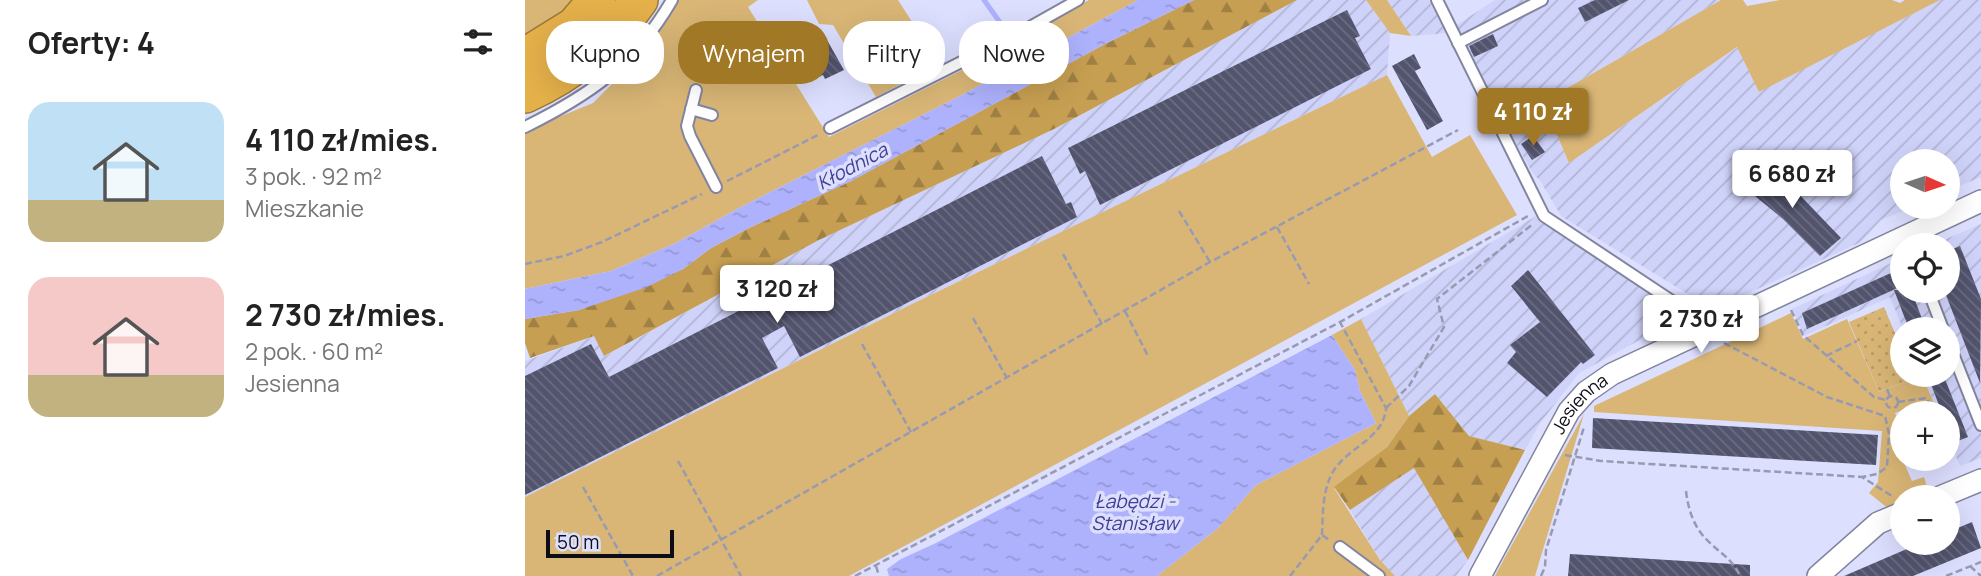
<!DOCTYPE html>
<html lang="pl">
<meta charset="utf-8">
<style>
:root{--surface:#fff;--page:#f2f2f2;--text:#222;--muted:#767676;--accent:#a07826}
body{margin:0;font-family:Manrope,sans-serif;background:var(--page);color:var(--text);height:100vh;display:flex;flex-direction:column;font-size:26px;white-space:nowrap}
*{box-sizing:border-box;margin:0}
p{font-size:23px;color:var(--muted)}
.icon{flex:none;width:38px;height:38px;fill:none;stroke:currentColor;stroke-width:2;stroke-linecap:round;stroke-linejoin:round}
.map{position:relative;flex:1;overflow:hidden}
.panel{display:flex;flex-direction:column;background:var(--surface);width:525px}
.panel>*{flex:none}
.banner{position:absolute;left:21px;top:21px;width:665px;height:63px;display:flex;gap:14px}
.needle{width:46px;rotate:93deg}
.tools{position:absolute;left:1365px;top:149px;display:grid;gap:14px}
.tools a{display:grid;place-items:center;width:70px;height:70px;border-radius:50%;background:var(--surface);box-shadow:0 7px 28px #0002;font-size:35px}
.scale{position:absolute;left:21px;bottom:18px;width:128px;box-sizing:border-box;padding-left:7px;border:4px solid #0d0d17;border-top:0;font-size:19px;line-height:24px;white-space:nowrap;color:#0d0d17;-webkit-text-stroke:5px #dcdffe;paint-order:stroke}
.price{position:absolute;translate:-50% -60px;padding:0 16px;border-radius:7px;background:#fff;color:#222;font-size:23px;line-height:46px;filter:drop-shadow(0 2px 4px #0008)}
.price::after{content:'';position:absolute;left:50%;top:42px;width:21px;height:16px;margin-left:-10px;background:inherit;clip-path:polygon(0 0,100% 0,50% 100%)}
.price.current{background:var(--accent);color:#fff}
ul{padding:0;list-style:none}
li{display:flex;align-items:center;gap:21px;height:175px;padding:0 28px}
li span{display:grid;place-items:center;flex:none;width:196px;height:140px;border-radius:21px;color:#555}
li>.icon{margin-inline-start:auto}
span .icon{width:84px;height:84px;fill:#fffc;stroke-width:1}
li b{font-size:30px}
h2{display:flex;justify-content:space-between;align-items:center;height:84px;padding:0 28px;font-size:30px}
.tag{padding:0 24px;border-radius:28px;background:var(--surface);box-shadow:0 7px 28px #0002;font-size:24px;line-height:63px}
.tag.current{background:var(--accent);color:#fff}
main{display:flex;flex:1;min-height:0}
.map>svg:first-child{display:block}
.industrial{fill:url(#industrial-furrows)}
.green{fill:#d9b676}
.forest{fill:url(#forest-firs)}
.park{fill:url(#park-dots)}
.water{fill:url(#water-ripples)}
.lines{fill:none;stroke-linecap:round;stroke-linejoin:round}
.stream{stroke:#aeb2fd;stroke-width:5}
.building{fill:url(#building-back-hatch)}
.service-casing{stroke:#8284a0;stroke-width:14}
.minor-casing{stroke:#8284a0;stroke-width:24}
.motorway-casing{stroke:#997738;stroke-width:40}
.path{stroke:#989ab2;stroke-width:2.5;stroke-dasharray:7 3.5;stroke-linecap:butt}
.service{stroke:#fff;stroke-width:10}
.minor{stroke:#fff;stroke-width:21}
.motorway{stroke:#e4b04a;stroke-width:37}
.labels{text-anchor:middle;stroke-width:7;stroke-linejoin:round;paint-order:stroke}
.street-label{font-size:18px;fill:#0d0d17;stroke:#dcdffe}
.water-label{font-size:19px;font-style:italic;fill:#423d93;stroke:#dcdffe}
</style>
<main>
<section class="panel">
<h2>Oferty: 4<svg class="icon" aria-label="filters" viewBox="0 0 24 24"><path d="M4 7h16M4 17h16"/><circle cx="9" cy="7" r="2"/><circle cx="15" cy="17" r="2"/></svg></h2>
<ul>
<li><span style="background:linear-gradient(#bfe0f5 70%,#c2b280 0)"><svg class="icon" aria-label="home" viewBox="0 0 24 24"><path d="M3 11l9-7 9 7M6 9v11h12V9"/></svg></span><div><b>4 110 zł/mies.</b><p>3 pok. · 92 m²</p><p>Mieszkanie</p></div></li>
<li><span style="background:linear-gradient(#f6c9c9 70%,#c2b280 0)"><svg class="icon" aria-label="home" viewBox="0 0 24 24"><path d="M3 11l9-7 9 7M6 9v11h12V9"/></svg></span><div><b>2 730 zł/mies.</b><p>2 pok. · 60 m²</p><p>Jesienna</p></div></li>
</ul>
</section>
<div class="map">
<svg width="1456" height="576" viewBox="0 0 1456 576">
<defs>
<pattern id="industrial-furrows" width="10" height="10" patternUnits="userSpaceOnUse" patternTransform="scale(1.75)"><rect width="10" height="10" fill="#d0d3f9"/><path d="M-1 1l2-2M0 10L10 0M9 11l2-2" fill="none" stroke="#b1b4d5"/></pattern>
<pattern id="forest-firs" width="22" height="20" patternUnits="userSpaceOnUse" patternTransform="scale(1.75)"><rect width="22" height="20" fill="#c79f52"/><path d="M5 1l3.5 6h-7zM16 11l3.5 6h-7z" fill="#a08043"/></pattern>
<pattern id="park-dots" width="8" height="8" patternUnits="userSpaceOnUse" patternTransform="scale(1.75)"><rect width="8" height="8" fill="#d9b676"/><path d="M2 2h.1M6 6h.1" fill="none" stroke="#b99b65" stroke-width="1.8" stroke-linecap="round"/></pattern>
<pattern id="water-ripples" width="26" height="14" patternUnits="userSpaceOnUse" patternTransform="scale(1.75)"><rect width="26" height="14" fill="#aeb2fd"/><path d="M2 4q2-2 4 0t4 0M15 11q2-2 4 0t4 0" fill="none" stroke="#9498d8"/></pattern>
<pattern id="building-back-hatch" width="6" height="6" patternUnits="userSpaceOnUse" patternTransform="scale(1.75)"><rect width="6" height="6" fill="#52546e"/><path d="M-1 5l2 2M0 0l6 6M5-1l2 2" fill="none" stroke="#6b6c81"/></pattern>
</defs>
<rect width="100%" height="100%" fill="#dcdffe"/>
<g class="industrial">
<path d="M772,0H841L865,33L862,75L387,304L0,497V361L70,336L80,356L294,240L529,129Z"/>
<path d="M862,0H904L921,33L886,36Z"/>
<path d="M970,0H1196L1018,102L1044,163L1213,47L1234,91L1415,0H1456V177L1423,191V161H1377V206L1387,207L1356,220L1336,242L1197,305L1179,304L1036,216L1016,182L1007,172L958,84L930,26Z"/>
<path d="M1011,216L1159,316L1054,373L1016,422L1000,450L944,436L910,394L884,416L836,319Z"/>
<path d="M1456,224V458L1435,466L1423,437V413H1413L1397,375L1423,374V329H1378L1365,297L1279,336L1267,309L1377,258V290H1423V245H1407Z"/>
<path d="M889,467L943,560L931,576H870L855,560L825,510Z"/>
</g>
<g class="green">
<path d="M0,0H63L0,46Z"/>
<path d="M154,0H233L223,7L304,137L441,68L564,0H613L433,97L214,208L151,243L86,271L0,289V131L68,103L126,45Z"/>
<path d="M282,0H373L414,64L351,97L308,25L294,24Z"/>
<path d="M841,0H862L886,36L865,33Z"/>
<path d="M1196,0H1218L1222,6L1255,0H1367L1375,3L1380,0H1415L1234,92L1212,47L1044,163L1018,102Z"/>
<path d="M862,75L907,157L945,135L992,215L324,576H0V497L387,304Z"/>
<path d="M1266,313L1278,339L1322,319L1354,392L1397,375L1413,413H1400L1396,403L1370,413L1377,430V447L1373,449L1387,481L1399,477L1404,493L1395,497H1377V505L1365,510L1344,493L1353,482L1357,431L1069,412V406Z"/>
<path d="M836,319L884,416L862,447L809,488L855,560L870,576H632L693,528L731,485L851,423L835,391L830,370L807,335Z"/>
<path d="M1059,414L1010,576H970L979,559Z"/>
</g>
<g class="forest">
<path d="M669,0H772L529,129L294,240L79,356L69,336L5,358L0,343V319L54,310L158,269L186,248L224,228L326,181L580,44Z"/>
<path d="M910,394L944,436L1000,450L943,560L889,468L825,510L809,487L862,447L884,416Z"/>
</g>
<path class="park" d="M1359,307L1377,350V374L1388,375L1389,378L1354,392L1324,322Z"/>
<g class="water">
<path d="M613,0H669L580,44L326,181L224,228L186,248L158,269L122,287L54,310L0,319V289L86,271L151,243L214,208L433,97Z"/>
<path d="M807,335L830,370L835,391L851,423L731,485L693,528L632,576H364L362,569L376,559L411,543Z"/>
</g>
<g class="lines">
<g class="stream">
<path d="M459,0L479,28"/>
<path d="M491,44L507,64"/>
</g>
</g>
<g class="building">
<path d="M1070,0H1104L1060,22L1053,8Z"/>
<path d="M822,10L835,36L830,38L846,69L575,205L560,171L555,174L543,148Z"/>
<path d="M968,34L973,46L949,57L944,46Z"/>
<path d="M302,40L319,70L300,79L298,75L294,77L281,52Z"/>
<path d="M889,54L896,68L890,71L918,121L902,130L867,66Z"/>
<path d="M1008,136L1020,152L1007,160L996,144Z"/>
<path d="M517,156L541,204L546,202L552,217L275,357L259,326L237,338L253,368L0,495V376L66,344L84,377Z"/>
<path d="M1240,166L1266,190L1268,188L1316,238L1295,256L1258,219L1214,183L1223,173L1229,179Z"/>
<path d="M1435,246L1456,299L1455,383L1419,290H1423V251Z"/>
<path d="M1377,268V286L1282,329L1277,313Z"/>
<path d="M1003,270L1070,355L1058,364L1056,362L1022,397L982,363L991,352L985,345L1015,322L986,286Z"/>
<path d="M1369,290H1386L1401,329H1384Z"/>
<path d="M1402,374H1418L1443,437L1428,443L1423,429V413H1417Z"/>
<path d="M1068,418L1353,435L1351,465L1067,448Z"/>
<path d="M1447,522L1456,548L1388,576H1319L1398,542H1423V532Z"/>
<path d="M1045,554L1225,565V576H1043Z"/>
</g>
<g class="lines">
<g class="service-casing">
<g id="service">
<path d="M912,0L1019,216L1186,327"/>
<path d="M933,43L1017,0"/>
<path d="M171,90L162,126L165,136L191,187"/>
<path d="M166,109L187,115"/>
<path d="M0,127C65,95 110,64 147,0"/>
<path d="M305,128L496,32L553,0"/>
<path d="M1403,290L1418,329"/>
<path d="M1423,341L1456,425"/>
<path d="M815,547L854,576"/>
</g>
</g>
<g class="minor-casing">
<g id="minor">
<path d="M1415,497L1456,480"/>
<path id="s1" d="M955,576L1044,411L1061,392L1087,374L1456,201"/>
<path d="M1293,576L1353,523L1377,513"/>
</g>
</g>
<g class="motorway-casing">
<g id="motorway">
<path d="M0,57L50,26L72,0"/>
<path d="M0,94C47,73 85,42 114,0"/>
</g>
</g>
<g class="path">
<path d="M202,181L293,135"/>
<path d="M654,211L685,262"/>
<path d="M752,227L784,284"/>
<path d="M538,254L577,324"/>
<path d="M0,264L39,256L77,242L177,194"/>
<path d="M1266,310L1278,335L1349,397L1361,400"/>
<path d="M600,311L623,356"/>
<path d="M448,318L482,378"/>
<path d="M1199,343L1302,397L1360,416L1364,434L1362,467L1352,474L1337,477"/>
<path d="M337,344L386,432"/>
<path d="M1301,356L1332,341"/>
<path d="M1362,389L1365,397"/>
<circle cx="1367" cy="402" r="6"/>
<path d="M1373,402L1402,398L1408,413"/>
<path d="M861,408L884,386L919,327L912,299L1008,224"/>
<path d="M1423,450L1424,453"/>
<path d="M1040,455L1076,461L1337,477L1367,496"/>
<path d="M153,461L216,576"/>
<path d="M58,487L108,576"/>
<path d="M1161,491C1163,508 1168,525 1180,538C1192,551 1208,559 1215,576"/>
<path d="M797,535C798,514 797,489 809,470C824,447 859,438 861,408L815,322"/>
<path d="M351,566L354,576"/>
<path d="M1445,566L1456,576"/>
<path d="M132,576L685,262L933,130"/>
<path d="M330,576L815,322L1003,216"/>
<path d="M765,576L797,535L804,540"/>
<path d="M1016,576L1020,567L1021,550L1059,427"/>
<path d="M1421,576L1456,562"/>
</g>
<use href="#service" class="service"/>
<use href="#minor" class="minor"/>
<use href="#motorway" class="motorway"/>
</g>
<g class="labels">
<g class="street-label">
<text dy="6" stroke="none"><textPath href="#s1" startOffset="200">Jesienna</textPath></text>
</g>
<g class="water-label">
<text transform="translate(327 166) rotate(-28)" y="7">Kłodnica</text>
<text x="610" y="508">Łabędzi -<tspan x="610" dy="22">Stanisław</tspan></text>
</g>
</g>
</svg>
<div class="tools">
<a><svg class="needle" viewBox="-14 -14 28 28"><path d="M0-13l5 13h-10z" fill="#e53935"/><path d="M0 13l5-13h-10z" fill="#767676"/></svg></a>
<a><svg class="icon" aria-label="locate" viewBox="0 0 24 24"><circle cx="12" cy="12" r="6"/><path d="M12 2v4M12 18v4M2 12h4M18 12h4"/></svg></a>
<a><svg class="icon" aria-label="layers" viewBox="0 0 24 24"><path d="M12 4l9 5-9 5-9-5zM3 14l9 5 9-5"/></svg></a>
<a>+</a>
<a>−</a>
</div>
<div class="scale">50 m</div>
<b class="price current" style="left:1008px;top:148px">4 110 zł</b>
<b class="price" style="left:1267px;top:210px">6 680 zł</b>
<b class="price" style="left:252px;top:325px">3 120 zł</b>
<b class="price" style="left:1176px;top:355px">2 730 zł</b>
<div class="banner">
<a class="tag">Kupno</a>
<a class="tag current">Wynajem</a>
<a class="tag">Filtry</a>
<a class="tag">Nowe</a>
</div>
</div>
</main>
